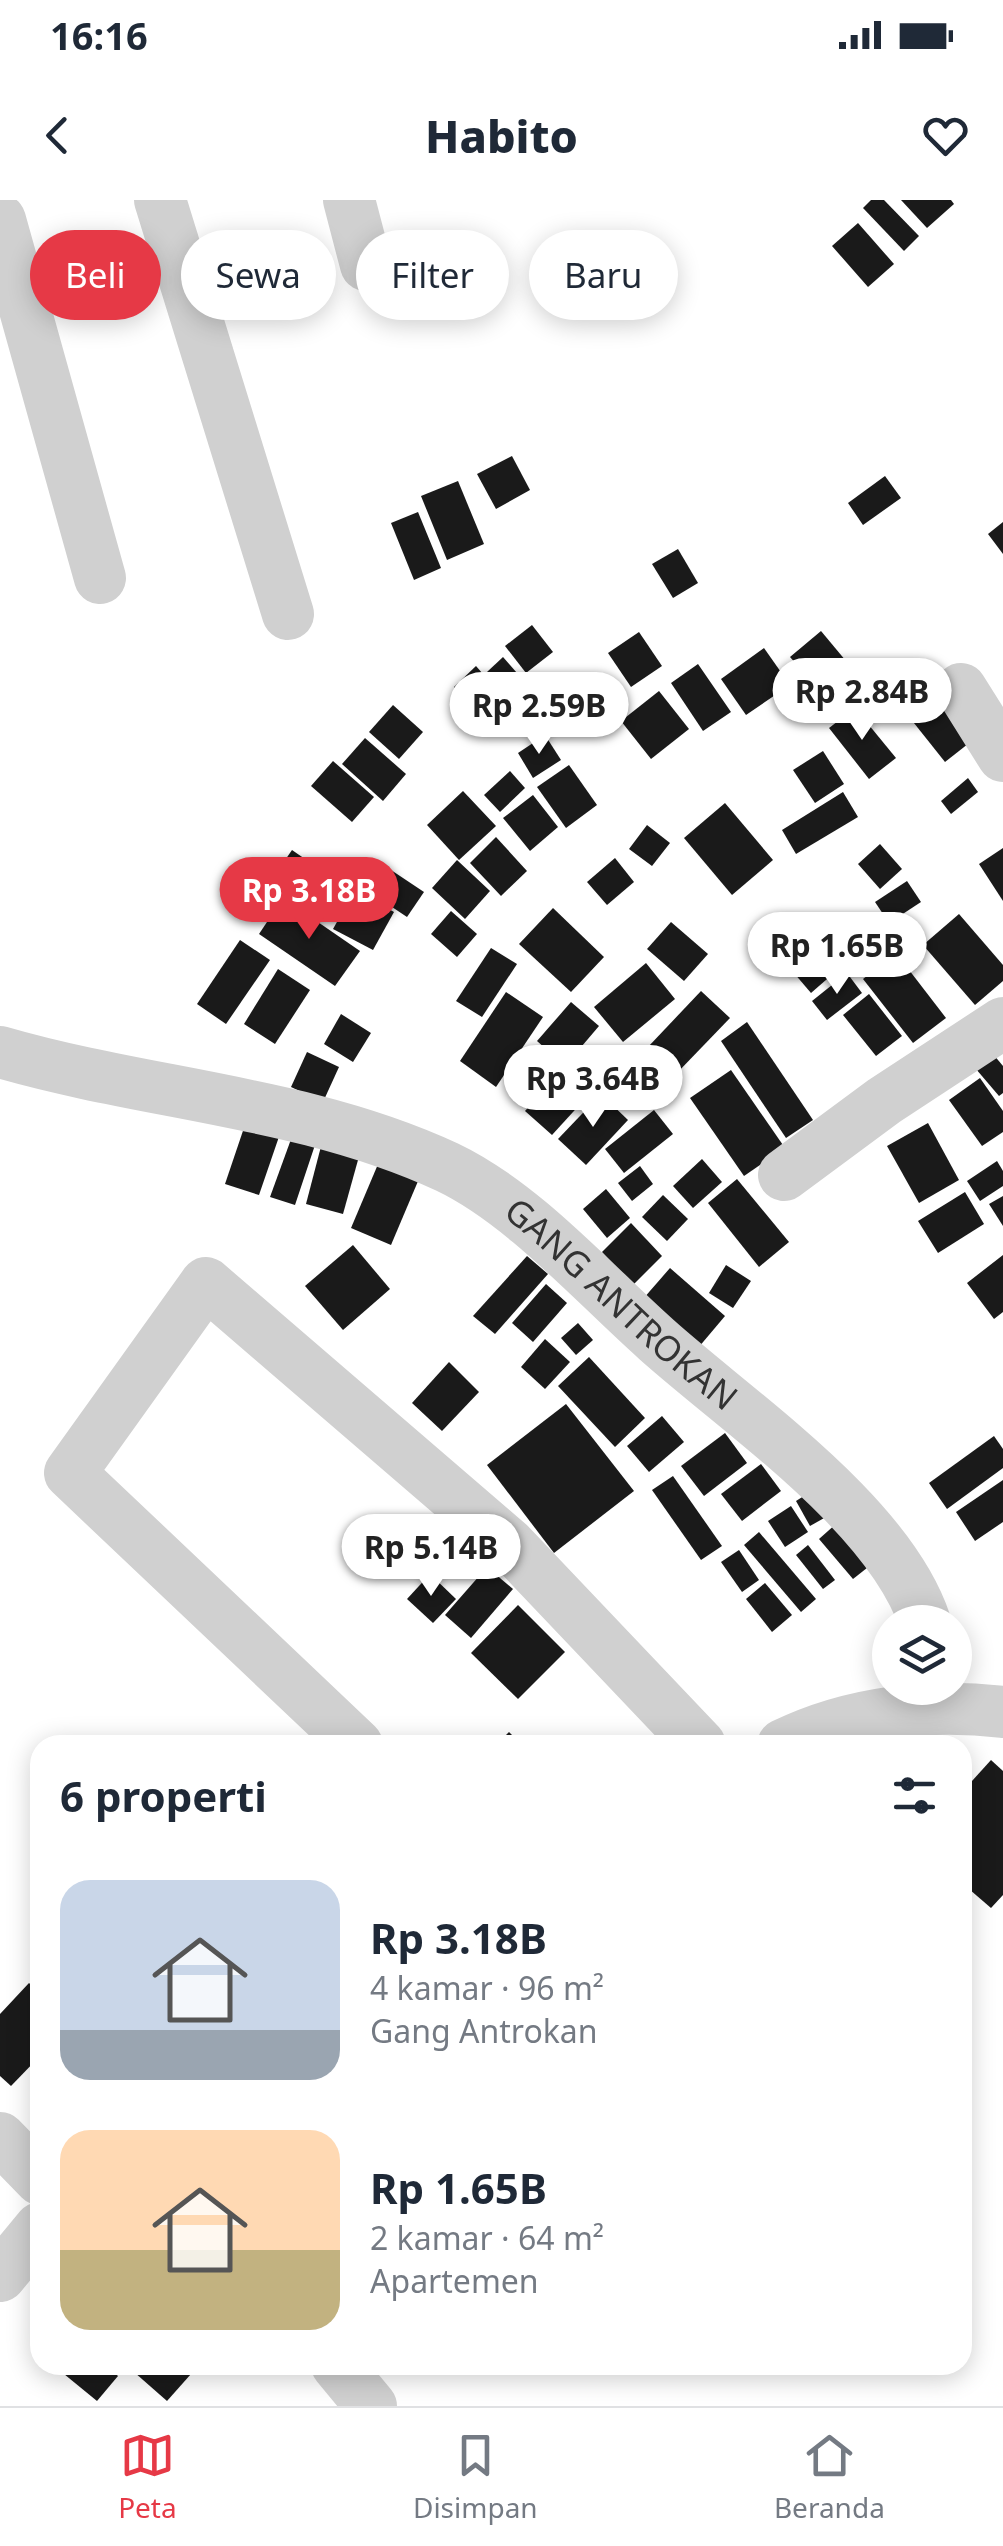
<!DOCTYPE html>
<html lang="id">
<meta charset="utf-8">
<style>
:root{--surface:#fff;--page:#f2f2f3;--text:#1f2937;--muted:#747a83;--line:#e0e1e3;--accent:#e63946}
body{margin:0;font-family:"Noto Sans",sans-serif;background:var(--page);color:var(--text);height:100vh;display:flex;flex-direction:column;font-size:38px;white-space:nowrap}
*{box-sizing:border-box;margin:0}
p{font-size:32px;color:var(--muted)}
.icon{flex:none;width:55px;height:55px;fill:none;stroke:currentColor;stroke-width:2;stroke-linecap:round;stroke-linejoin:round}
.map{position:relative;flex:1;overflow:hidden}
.drawer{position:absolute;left:30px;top:1535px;width:942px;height:640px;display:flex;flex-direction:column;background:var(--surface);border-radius:30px;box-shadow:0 5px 25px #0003}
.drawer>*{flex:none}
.banner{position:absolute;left:30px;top:30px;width:945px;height:90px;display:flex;gap:20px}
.tools{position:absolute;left:872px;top:1405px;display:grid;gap:20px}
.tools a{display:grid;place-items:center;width:100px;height:100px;border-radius:50%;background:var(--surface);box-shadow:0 5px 25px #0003;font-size:50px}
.price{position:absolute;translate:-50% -85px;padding:0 22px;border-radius:35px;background:#fff;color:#222;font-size:32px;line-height:65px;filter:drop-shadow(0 2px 5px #0008)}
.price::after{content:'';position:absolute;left:50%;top:60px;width:30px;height:22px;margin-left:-15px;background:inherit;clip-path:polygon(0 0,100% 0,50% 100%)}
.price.active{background:var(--accent);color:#fff}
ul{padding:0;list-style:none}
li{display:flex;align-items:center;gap:30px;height:250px;padding:0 30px}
li span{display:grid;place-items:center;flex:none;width:280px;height:200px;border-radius:30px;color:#555}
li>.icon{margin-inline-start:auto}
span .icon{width:120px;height:120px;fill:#fffc;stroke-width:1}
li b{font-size:42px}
h2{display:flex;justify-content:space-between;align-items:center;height:120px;padding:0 30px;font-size:42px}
.tag{padding:0 35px;border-radius:45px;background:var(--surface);box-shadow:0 5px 25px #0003;font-size:35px;line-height:90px}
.tag.active{background:var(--accent);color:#fff}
.status{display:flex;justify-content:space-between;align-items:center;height:70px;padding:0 50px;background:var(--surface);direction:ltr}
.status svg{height:28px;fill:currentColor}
header{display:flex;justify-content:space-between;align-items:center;height:130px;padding:0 30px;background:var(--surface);font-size:45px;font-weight:800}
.menu{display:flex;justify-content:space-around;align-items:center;height:140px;border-top:2px solid var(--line);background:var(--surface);font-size:28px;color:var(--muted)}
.menu a{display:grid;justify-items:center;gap:5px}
.menu .active{color:var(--accent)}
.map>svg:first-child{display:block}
.building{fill:#1a1a1a}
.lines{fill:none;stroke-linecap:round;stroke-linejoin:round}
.minor{stroke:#d0d0d0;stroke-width:52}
.labels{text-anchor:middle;stroke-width:10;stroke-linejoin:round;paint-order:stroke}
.street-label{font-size:35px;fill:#333;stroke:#fff}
</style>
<div class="status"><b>16:16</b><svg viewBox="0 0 49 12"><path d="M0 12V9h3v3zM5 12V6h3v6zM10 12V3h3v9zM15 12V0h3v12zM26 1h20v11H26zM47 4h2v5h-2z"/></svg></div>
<header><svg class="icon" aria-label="back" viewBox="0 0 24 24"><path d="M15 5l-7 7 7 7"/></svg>Habito<svg class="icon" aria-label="heart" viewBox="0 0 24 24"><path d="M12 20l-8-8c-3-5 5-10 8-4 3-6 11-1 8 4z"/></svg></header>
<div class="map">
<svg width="1003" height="2206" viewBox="0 0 1003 2206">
<rect width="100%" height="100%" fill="#fff"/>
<g class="building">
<path d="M871,0H884L919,36L904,51L863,8Z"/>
<path d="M901,0H951L954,4L927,28Z"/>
<path d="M858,23L894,64L868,87L832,46Z"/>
<path d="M512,256L530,290L496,309L477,274Z"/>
<path d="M885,276L901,298L863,325L848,303Z"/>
<path d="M458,281L484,344L447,360L421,296Z"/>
<path d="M418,312L441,368L414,380L391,323Z"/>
<path d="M1003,322V354L988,334Z"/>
<path d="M678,349L698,383L673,398L652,364Z"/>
<path d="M532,425L553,452L526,473L505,446Z"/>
<path d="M821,431L846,461L816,487L790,457Z"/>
<path d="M639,432L662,466L631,487L608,453Z"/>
<path d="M764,448L790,485L746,515L721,479Z"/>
<path d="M503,457L524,481L509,495L487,472Z"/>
<path d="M698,464L731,512L703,531L671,483Z"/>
<path d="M476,466L496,489L474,509L454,487Z"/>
<path d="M659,491L689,529L651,559L621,521Z"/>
<path d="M934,491L973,540L945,562L906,513Z"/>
<path d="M393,505L423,532L399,559L369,532Z"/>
<path d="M855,508L896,558L869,579L829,528Z"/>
<path d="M545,535L561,560L533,578L518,553Z"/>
<path d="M365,538L406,574L383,601L342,564Z"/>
<path d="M823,551L844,584L815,603L793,570Z"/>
<path d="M333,561L374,597L352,622L311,586Z"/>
<path d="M569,565L597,605L566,628L537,587Z"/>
<path d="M510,571L525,588L500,612L484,595Z"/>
<path d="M968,578L978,592L951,614L941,601Z"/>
<path d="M463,591L496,626L459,660L427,625Z"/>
<path d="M843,592L858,617L796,654L782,630Z"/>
<path d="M533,595L558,627L530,651L503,618Z"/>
<path d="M725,603L773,660L732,695L684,638Z"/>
<path d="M647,625L670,643L652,666L629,649Z"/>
<path d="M496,637L527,671L501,696L470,663Z"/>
<path d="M880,644L902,669L880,689L858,664Z"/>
<path d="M1003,648V701L979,664Z"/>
<path d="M292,650L344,686L324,715L272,679Z"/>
<path d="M373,658L424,692L407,717L356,683Z"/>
<path d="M615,658L634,682L607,705L587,682Z"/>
<path d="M457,660L490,691L465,719L432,688Z"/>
<path d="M907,681L921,702L889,723L875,702Z"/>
<path d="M355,690L394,712L373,750L333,729Z"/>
<path d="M283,698L360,751L335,786L259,734Z"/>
<path d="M553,708L604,757L571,792L519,744Z"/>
<path d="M451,711L477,734L457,757L431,734Z"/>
<path d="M959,714L1003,765V781L975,805L923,745Z"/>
<path d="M671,722L708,754L684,781L647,749Z"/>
<path d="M821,725L850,759L811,793L782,759Z"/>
<path d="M240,740L270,760L226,824L197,804Z"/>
<path d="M491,748L517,764L482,817L456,801Z"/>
<path d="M896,753L946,818L913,843L863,779Z"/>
<path d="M646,763L675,799L623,842L594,807Z"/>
<path d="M278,769L310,790L275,844L244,824Z"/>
<path d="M847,773L862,793L827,820L812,801Z"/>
<path d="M701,791L730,818L676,874L648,847Z"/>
<path d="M506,792L543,817L496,887L460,861Z"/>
<path d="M869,794L902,836L876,856L843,815Z"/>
<path d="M571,802L599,826L565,866L537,841Z"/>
<path d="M341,814L371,833L353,862L324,844Z"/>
<path d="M747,822L813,920L786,938L721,841Z"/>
<path d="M988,848L1003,866V893L999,896L970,862Z"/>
<path d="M307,852L339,867L323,902L291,887Z"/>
<path d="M567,864L594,889L552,935L525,911Z"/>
<path d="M731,870L785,948L744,976L690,898Z"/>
<path d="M980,878L1003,911V932L982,946L949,900Z"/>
<path d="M601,894L628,920L586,965L558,939Z"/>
<path d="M654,910L673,934L624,973L605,949Z"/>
<path d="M249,913L283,925L259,995L225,984Z"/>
<path d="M928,923L959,980L919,1003L887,946Z"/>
<path d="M294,931L317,939L295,1005L270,997Z"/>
<path d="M325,931L363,942L343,1014L306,1004Z"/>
<path d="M384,950L424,967L391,1045L351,1028Z"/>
<path d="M702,959L722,982L693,1008L673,986Z"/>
<path d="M997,961L1003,971V986L980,1001L967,981Z"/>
<path d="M640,966L653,984L632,1001L618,983Z"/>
<path d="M737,979L789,1042L759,1067L708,1003Z"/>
<path d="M606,989L630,1018L607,1038L583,1009Z"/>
<path d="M965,992L984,1024L938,1053L918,1021Z"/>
<path d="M663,995L688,1019L667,1041L642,1017Z"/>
<path d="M1003,996V1026L989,1004Z"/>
<path d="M631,1023L662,1056L633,1085L602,1052Z"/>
<path d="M353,1045L390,1089L343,1130L305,1086Z"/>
<path d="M1003,1055V1112L994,1119L967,1083Z"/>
<path d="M527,1056L548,1074L495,1134L473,1116Z"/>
<path d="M726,1065L751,1081L733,1108L709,1093Z"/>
<path d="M670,1068L725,1116L698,1148L643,1099Z"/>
<path d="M546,1084L567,1103L533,1142L512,1123Z"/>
<path d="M578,1123L593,1140L576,1155L561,1138Z"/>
<path d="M545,1139L570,1162L545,1189L521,1167Z"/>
<path d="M589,1157L645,1218L615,1247L558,1186Z"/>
<path d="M449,1162L479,1192L442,1231L412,1203Z"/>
<path d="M566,1204L634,1291L554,1353L487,1265Z"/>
<path d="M662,1216L684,1242L649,1272L627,1246Z"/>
<path d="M725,1233L747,1263L704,1296L681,1266Z"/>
<path d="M994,1236L1003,1249V1268L947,1309L929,1283Z"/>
<path d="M761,1264L781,1291L742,1321L721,1294Z"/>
<path d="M673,1276L722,1346L701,1360L652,1290Z"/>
<path d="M1003,1280V1322L975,1341L956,1312Z"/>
<path d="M818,1287L833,1313L810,1326L796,1301Z"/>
<path d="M791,1306L808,1332L785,1347L768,1321Z"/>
<path d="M452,1318L477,1340L447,1374L422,1353Z"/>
<path d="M837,1323L872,1364L853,1379L819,1339Z"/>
<path d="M759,1332L816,1399L801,1412L744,1345Z"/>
<path d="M808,1345L835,1380L823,1389L796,1355Z"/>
<path d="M739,1350L759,1380L742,1392L721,1362Z"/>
<path d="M487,1367L513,1389L471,1438L445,1415Z"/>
<path d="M430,1374L456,1399L433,1423L407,1399Z"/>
<path d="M765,1383L792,1415L772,1432L746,1399Z"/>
<path d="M518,1405L565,1452L518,1499L471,1453Z"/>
<path d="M509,1532L522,1545H496Z"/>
<path d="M991,1560L1003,1571V1695L991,1708L962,1683V1592Z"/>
<path d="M29,1783L40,1793V1856L11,1886L0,1876V1814Z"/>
<path d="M72,2165H106L118,2176L97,2201L64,2174Z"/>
<path d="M126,2165H199L167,2201Z"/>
</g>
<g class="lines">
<g class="minor">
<path d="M160,0L288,414"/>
<path d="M349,0L366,65"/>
<path d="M0,20L100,378"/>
<path d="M961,489L1003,556"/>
<path id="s1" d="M0,852C148,895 305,901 447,967C523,1003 594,1084 657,1140C741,1215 889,1314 925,1422"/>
<path d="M784,975L884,901L1003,823"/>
<path d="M357,1545L70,1273L206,1083L509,1344L700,1545"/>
<path d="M783,1545C851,1512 929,1503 1003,1512"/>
<path d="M0,1938L40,1979"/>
<path d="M0,2076L40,2028"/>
<path d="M337,2165L371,2206"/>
</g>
</g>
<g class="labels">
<g class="street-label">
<text dy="12" stroke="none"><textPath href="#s1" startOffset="685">GANG ANTROKAN</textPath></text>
</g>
</g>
</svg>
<div class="tools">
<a><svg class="icon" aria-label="layers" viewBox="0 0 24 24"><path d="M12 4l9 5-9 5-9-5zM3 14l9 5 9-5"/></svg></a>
</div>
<b class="price" style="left:862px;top:543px">Rp 2.84B</b>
<b class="price" style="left:539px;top:557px">Rp 2.59B</b>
<b class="price active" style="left:309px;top:742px">Rp 3.18B</b>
<b class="price" style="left:837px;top:797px">Rp 1.65B</b>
<b class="price" style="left:593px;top:930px">Rp 3.64B</b>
<b class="price" style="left:431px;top:1399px">Rp 5.14B</b>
<div class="banner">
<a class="tag active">Beli</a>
<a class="tag">Sewa</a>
<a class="tag">Filter</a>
<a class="tag">Baru</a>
</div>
<section class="drawer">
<h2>6 properti<svg class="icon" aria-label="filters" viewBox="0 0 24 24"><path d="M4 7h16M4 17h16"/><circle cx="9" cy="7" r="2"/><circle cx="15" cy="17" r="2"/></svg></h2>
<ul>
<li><span style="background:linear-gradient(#c9d6e8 75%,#9aa5b1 0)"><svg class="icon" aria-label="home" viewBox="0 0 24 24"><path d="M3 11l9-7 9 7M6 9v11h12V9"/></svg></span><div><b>Rp 3.18B</b><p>4 kamar · 96 m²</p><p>Gang Antrokan</p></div></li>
<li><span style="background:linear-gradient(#ffd9b3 60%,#c2b280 0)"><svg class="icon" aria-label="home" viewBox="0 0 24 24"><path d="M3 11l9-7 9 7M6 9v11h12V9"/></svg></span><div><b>Rp 1.65B</b><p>2 kamar · 64 m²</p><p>Apartemen</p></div></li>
</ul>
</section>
</div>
<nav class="menu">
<a class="active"><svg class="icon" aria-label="map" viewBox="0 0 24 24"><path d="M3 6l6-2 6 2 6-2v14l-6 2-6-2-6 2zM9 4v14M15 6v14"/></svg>Peta</a>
<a><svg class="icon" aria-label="saved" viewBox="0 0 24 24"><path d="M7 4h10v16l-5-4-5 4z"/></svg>Disimpan</a>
<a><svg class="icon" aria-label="home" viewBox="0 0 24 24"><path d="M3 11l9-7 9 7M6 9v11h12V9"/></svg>Beranda</a>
</nav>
